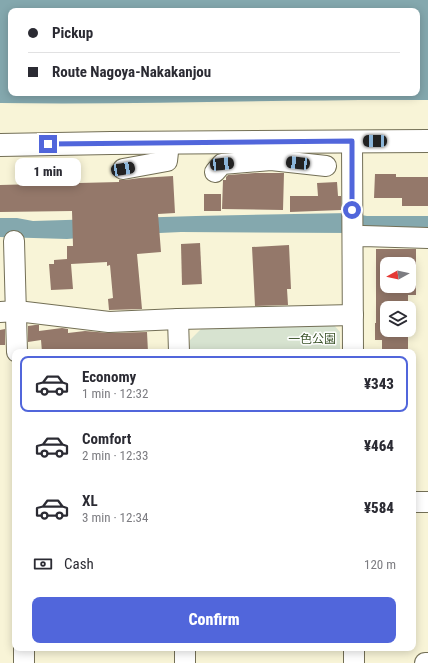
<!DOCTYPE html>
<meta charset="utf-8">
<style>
:root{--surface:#fff;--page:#f2f2f3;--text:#2b2b33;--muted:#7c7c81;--line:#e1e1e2;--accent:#5166db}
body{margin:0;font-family:"Roboto Condensed","Noto Sans JP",sans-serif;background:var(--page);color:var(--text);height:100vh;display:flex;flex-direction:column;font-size:15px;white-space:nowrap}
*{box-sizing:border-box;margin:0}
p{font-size:13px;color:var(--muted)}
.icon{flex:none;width:22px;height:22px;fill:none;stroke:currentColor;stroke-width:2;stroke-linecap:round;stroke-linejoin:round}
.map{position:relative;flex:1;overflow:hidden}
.drawer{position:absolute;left:12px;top:349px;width:404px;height:302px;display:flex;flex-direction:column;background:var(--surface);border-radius:8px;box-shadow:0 2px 10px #0003}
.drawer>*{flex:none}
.hud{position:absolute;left:8px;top:8px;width:412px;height:88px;border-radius:8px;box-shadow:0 2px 10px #0003;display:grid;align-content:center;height:88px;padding:0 20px;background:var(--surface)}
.needle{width:26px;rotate:262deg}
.fabs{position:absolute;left:380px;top:257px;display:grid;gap:8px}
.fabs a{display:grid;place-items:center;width:36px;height:36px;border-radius:8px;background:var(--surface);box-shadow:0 2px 10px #0003;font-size:20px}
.end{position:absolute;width:18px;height:18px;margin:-9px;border:5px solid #5166db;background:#fff;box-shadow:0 0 0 2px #fff}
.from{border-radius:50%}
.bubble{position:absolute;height:28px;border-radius:8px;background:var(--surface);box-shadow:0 2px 10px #0003;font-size:13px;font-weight:800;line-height:28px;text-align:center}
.car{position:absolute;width:12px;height:24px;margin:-12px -6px;border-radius:5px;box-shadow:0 0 3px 1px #0007;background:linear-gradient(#222 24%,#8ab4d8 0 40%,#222 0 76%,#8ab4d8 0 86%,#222 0)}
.hud b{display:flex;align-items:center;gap:14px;height:38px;font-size:15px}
.hud b+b{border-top:1px solid var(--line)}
.hud i{width:10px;height:10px;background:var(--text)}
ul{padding:7px 0 0;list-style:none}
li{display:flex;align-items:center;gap:12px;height:56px;margin:0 8px 6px;padding:0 12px;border:2px solid transparent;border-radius:8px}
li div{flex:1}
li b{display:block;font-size:15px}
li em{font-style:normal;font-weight:800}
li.current{border-color:var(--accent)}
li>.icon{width:36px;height:36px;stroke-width:1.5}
.pay{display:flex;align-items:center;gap:10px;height:44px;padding:0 20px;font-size:15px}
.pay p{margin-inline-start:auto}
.primary-button{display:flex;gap:8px;margin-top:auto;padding:8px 20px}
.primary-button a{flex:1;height:46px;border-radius:8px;background:var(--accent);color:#fff;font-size:16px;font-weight:800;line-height:46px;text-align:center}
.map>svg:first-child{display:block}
.green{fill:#d7e3d0}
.water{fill:#84a8ae;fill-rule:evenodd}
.building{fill:#94786a;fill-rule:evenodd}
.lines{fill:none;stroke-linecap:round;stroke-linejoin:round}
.minor-casing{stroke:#736f56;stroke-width:22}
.major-casing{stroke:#736f56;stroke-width:24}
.minor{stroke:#fff;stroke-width:20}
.major{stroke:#fff;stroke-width:22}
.route{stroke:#5166db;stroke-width:5}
.labels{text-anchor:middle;stroke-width:3;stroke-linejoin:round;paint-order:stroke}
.park-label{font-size:12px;fill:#3d552c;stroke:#fff}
</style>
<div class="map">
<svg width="428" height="663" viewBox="0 0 428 663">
<rect width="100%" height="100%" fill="#f8f4d7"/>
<polygon class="green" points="333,324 340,332 340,352 190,352 190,340 201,329"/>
<g class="water">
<path d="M 0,0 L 428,0 L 428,100 C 285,99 143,105 0,103 ZM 11,11 L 417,11 L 417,93 L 11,93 Z"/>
<polygon points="350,213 367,216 428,216 428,233 351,233 181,232 116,235 67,239 0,237 0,218 17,218 33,221 196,216"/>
</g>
<g class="building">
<polygon points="255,173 284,173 283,210 222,209 223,180 226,180 226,177 228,175"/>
<polygon points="375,174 396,174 396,177 428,177 428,206 402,206 402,198 374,198"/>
<polygon points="173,176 175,213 158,214 161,252 137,254 142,309 109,310 108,299 113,298 110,265 107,266 107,262 71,264 73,289 51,290 49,264 54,264 54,260 67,259 67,246 73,246 72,211 0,212 0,185 119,182 119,180 125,180 140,178"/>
<polygon points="337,182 338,196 341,196 341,210 290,212 290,196 318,196 317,183"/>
<rect x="204" y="194" width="17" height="17"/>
<polygon points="200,243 202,284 182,285 181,244"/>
<polygon points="289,245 291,289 287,289 288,305 255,306 252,247"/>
<path d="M 376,249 L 416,249 L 416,295 L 408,295 L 408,308 L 387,308 L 387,330 L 408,330 L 408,352 L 382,352 L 382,340 L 375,340 L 375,323 L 376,323 ZM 387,264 L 409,264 L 409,286 L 387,286 Z"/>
<polygon points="35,325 39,325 39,331 62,328 68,329 68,333 85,331 109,333 147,332 148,352 42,352 41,340 28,342 28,326"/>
<polygon points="5,329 5,345 0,345 0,330"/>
</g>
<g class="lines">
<defs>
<g id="minor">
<polyline points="352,141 353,352"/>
<polyline points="123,169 167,161 169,143"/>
<polyline points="215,172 222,164 271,160 326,166"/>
<polyline points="353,238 363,236 428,238"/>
<polyline points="14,241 17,352"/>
<polyline points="0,312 17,311 109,322 178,319 353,315"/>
<polyline points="178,319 179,352"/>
<polyline points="413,502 428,502"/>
<polyline points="24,648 24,663"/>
<polyline points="185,648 185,663"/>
<polyline points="354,648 354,663"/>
<polyline points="425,663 428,663"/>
</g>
<polyline id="major" points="0,145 111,143 428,141"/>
</defs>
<use href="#minor" class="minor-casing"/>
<use href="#major" class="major-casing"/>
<use href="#minor" class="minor"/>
<use href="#major" class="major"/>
</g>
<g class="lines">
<polyline class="route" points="48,144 352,141 352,210"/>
</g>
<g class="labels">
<g class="park-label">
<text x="312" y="343">一色公園</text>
</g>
</g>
</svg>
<div class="fabs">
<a><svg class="needle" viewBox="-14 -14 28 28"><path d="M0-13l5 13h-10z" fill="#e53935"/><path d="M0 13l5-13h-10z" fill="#7c7c81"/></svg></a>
<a><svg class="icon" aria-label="layers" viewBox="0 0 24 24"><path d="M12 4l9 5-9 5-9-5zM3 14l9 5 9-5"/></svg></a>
</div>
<i class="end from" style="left:352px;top:210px"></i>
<i class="end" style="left:48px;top:144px"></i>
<div class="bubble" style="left:15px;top:158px;width:66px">1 min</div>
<i class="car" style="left:375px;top:141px;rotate:270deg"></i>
<i class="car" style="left:298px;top:163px;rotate:276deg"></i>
<i class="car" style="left:222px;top:164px;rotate:84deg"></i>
<i class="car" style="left:123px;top:169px;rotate:80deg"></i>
<div class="hud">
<b><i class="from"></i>Pickup</b>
<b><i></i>Route Nagoya-Nakakanjou</b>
</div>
<section class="drawer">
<ul>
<li class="current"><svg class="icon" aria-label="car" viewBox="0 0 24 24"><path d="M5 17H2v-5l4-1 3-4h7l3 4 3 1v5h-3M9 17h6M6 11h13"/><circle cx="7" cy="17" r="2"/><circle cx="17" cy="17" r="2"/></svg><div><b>Economy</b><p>1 min · 12:32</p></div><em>¥343</em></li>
<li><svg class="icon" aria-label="car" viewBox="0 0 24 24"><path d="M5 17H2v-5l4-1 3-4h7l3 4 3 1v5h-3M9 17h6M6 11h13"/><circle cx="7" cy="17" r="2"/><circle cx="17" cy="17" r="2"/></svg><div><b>Comfort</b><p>2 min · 12:33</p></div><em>¥464</em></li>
<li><svg class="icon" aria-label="car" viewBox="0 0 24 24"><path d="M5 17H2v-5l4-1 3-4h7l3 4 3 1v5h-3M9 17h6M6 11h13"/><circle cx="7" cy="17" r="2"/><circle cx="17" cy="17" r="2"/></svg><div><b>XL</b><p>3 min · 12:34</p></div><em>¥584</em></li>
</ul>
<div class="pay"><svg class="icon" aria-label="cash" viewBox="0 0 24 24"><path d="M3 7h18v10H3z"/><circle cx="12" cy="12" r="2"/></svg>Cash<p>120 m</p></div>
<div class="primary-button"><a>Confirm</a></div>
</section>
</div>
